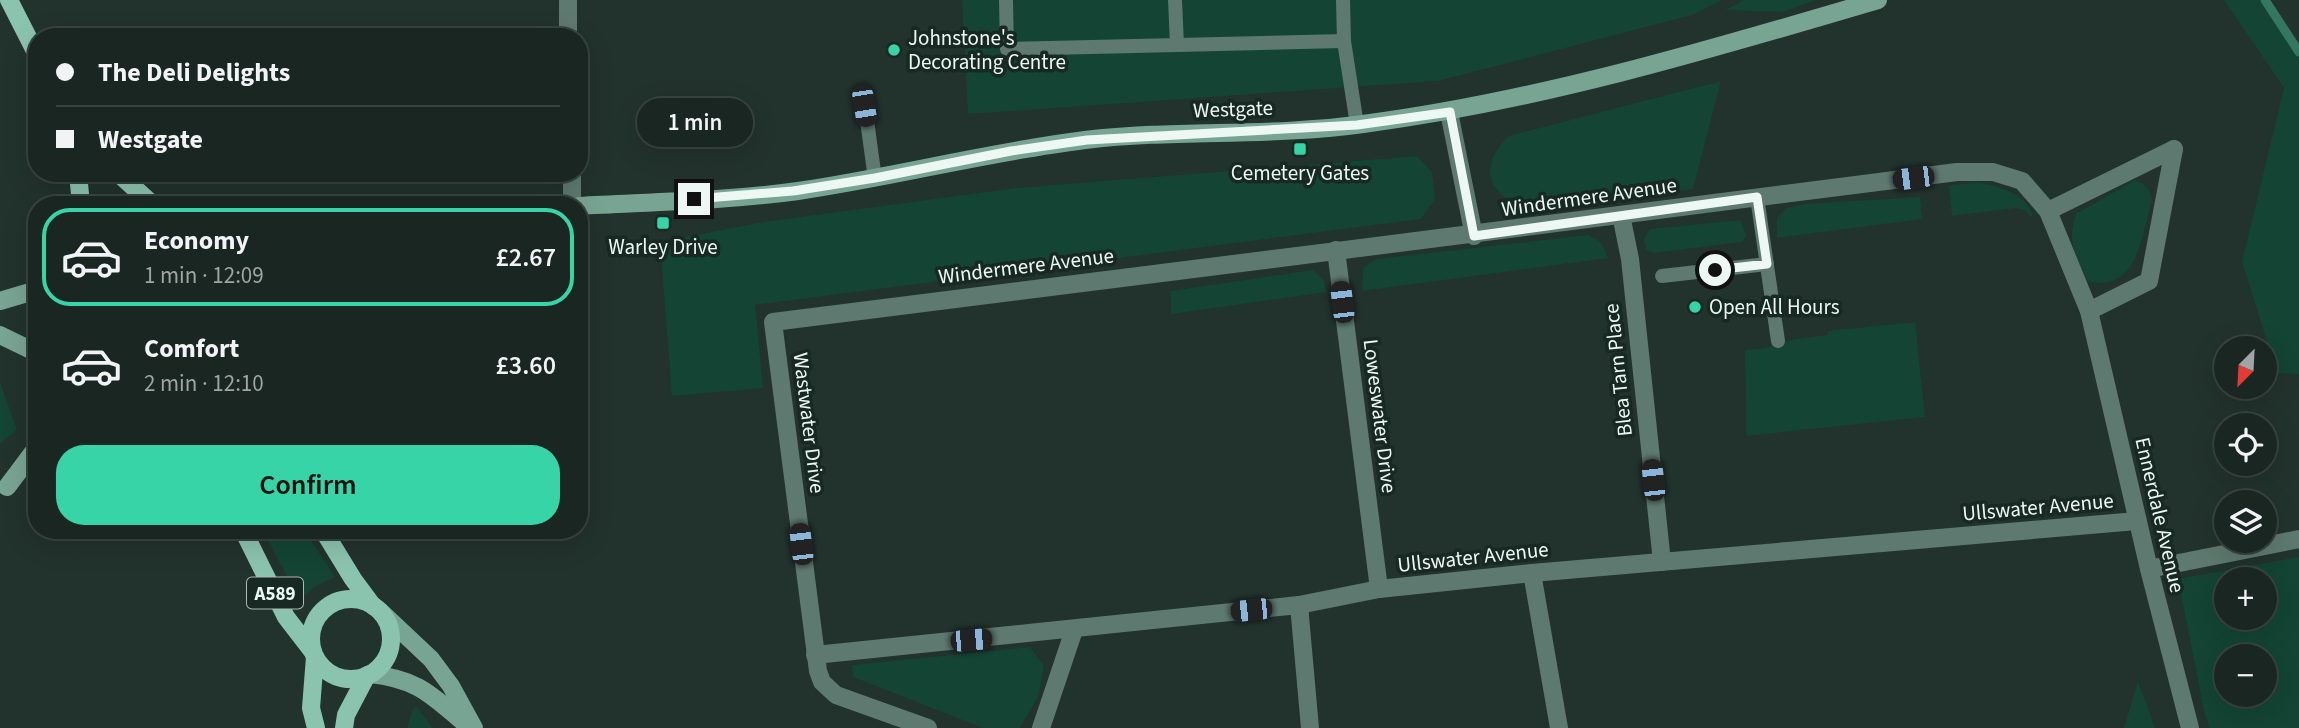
<!DOCTYPE html>
<meta charset="utf-8">
<style>
:root{--surface:#1a2621;--page:#27322e;--text:#f1f3f6;--muted:#9fa5a5;--line:#38433f;--accent:#36d4a7}
body{margin:0;font-family:"Source Sans 3",sans-serif;background:var(--page);color:var(--text);height:100vh;display:flex;flex-direction:column;font-size:26px;white-space:nowrap}
*{box-sizing:border-box;margin:0}
p{font-size:23px;color:var(--muted)}
.icon{flex:none;width:38px;height:38px;fill:none;stroke:currentColor;stroke-width:2;stroke-linecap:round;stroke-linejoin:round}
.map{position:relative;flex:1;overflow:hidden}
.details{position:absolute;left:28px;top:196px;width:560px;height:343px;display:flex;flex-direction:column;background:var(--surface);border-radius:28px;box-shadow:0 7px 28px #0002,0 0 0 2px var(--line)}
.details>*{flex:none}
.hud{position:absolute;left:28px;top:28px;width:560px;height:154px;border-radius:28px;box-shadow:0 7px 28px #0002,0 0 0 2px var(--line);display:grid;align-content:center;height:154px;padding:0 28px;background:var(--surface)}
.needle{width:46px;rotate:204deg}
.fabs{position:absolute;left:2214px;top:336px;display:grid;gap:14px}
.fabs a{display:grid;place-items:center;width:63px;height:63px;border-radius:50%;background:var(--surface);box-shadow:0 7px 28px #0002,0 0 0 2px var(--line);font-size:35px}
.end{position:absolute;width:32px;height:32px;margin:-16px;border:9px solid #edf7f3;background:#111;box-shadow:0 0 0 4px #111}
.from{border-radius:50%}
.bubble{position:absolute;height:49px;border-radius:24px;background:var(--surface);box-shadow:0 7px 28px #0002,0 0 0 2px var(--line);font-size:23px;font-weight:600;line-height:49px;text-align:center}
.car{position:absolute;width:21px;height:42px;margin:-21px -10px;border-radius:9px;box-shadow:0 0 5px 2px #0007;background:linear-gradient(#222 24%,#8ab4d8 0 40%,#222 0 76%,#8ab4d8 0 86%,#222 0)}
.hud b{display:flex;align-items:center;gap:24px;height:66px;font-size:26px}
.hud b+b{border-top:2px solid var(--line)}
.hud i{width:18px;height:18px;background:var(--text)}
ul{padding:12px 0 0;list-style:none}
li{display:flex;align-items:center;gap:21px;height:98px;margin:0 14px 10px;padding:0 14px;border:4px solid transparent;border-radius:28px}
li div{flex:1}
li b{display:block;font-size:26px}
li em{font-style:normal;font-weight:600}
li.selected{border-color:var(--accent)}
li>.icon{width:63px;height:63px;stroke-width:1.5}
.cta{display:flex;gap:14px;margin-top:auto;padding:14px 28px}
.cta a{flex:1;height:80px;border-radius:28px;background:var(--accent);color:#111;font-size:28px;font-weight:600;line-height:80px;text-align:center}
.map>svg:first-child{display:block}
.green{fill:#134434;fill-rule:evenodd}
.lines{fill:none;stroke-linecap:round;stroke-linejoin:round}
.stream{stroke:#337761;stroke-width:9}
.lane{stroke:#5e796f;stroke-width:14}
.street{stroke:#5e796f;stroke-width:18}
.secondary{stroke:#78a493;stroke-width:18}
.primary{stroke:#8bc4ae;stroke-width:18}
.route{stroke:#edf7f3;stroke-width:9}
.poi-dot{fill:#36d4a7;stroke:#182822;stroke-width:2.5}
.labels{text-anchor:middle;stroke-width:7;stroke-linejoin:round;paint-order:stroke}
.shield{fill:#182822;stroke:#adb9b4;stroke-width:2}
.shield-label{font-size:19px;font-weight:bold;fill:#edf7f3}
.poi-label{font-size:21px;fill:#edf7f3;stroke:#182822;text-anchor:start}
.street-label{font-size:21px;fill:#edf7f3;stroke:#182822}
</style>
<div class="map">
<svg width="2299" height="728" viewBox="0 0 2299 728">
<rect width="100%" height="100%" fill="#22322c"/>
<g class="green">
<polygon points="962,0 1722,0 1692,15 1438,81 968,114"/>
<polygon points="1744,0 1816,0 1783,12 1725,10"/>
<polygon points="2224,0 2265,0 2299,49 2299,374 2277,373 2242,262 2284,88"/>
<path d="M 1721,81 L 1693,189 L 1523,207 C 1484,192 1480,164 1509,136 Z"/>
<polygon points="1417,156 1432,172 1435,199 1421,219 755,305 763,388 672,396 660,242 763,222 1016,188"/>
<path d="M 2135,180 C 2146,185 2151,189 2152,201 C 2141,237 2138,293 2087,281 C 2076,255 2066,242 2076,214 Z"/>
<path d="M 1979,183 C 1998,186 2029,194 2033,218 L 2024,210 L 2016,208 L 1952,216 L 1949,185 Z"/>
<polygon points="1920,197 1922,219 1777,238 1777,218 1786,208 1805,204"/>
<polygon points="1741,220 1746,236 1742,242 1654,253 1646,249 1644,239 1650,229"/>
<polygon points="1588,235 1601,242 1608,258 1362,291 1363,268 1376,259"/>
<polygon points="1313,270 1323,280 1327,292 1171,314 1171,291"/>
<polygon points="1915,322 1925,417 1746,436 1745,350 1766,348 1790,340 1827,335 1828,331"/>
<polygon points="0,382 17,430 0,444"/>
<polygon points="263,530 304,530 335,577 316,586 299,601"/>
<path d="M 2299,557 L 2299,728 L 2210,728 L 2205,715 L 2178,579 ZM 2226,579 L 2264,579 L 2264,618 L 2226,618 ZM 2226,656 L 2264,656 L 2264,695 L 2226,695 Z"/>
<polygon points="1030,647 1044,666 1038,697 1020,728 983,728 853,677 852,665"/>
<polygon points="2138,681 2155,728 2124,728"/>
<polygon points="416,706 433,728 407,728 413,709"/>
</g>
<g class="lines">
<polyline class="stream" points="2265,0 2299,52"/>
<g class="lane">
<polyline points="1006,0 1007,49 1177,45 1175,0"/>
<polyline points="1343,0 1344,41 1357,125"/>
<polyline points="1177,45 1344,41"/>
<polyline points="865,106 875,179"/>
<polyline points="1757,197 1778,341"/>
<polyline points="1662,276 1767,264"/>
</g>
<g class="street">
<polyline points="568,0 568,37"/>
<polyline points="1449,112 1474,236"/>
<polyline points="572,173 572,205"/>
<polyline points="2048,211 2174,149"/>
<polyline points="1621,215 1630,259 1662,562"/>
<polyline points="1336,250 1379,589"/>
<polyline points="2089,311 2149,281 2174,149"/>
<polyline points="2149,569 2299,539"/>
<polyline points="1532,573 1559,728"/>
<polyline points="1299,605 1310,728"/>
<polyline points="815,655 1299,605 1379,589 1532,573 2137,521"/>
<path d="M 928,728 L 836,695 L 822,682 L 818,671 L 773,322 C 1168,271 1562,224 1957,172 L 1993,172 L 2022,181 L 2048,211 L 2089,311 L 2149,569 L 2190,728"/>
<polyline points="1041,728 1074,630"/>
</g>
<g class="secondary">
<path d="M 579,206 C 652,202 726,201 798,191 C 894,177 988,152 1085,140 C 1177,129 1271,137 1363,124 C 1538,101 1709,50 1878,0"/>
<polyline points="0,301 37,290"/>
<polyline points="0,335 37,353"/>
<polyline points="7,487 37,447"/>
<polyline points="380,611 431,659 451,686 474,728"/>
<path d="M 370,674 C 419,679 432,696 468,726"/>
</g>
<g class="primary">
<polyline points="9,0 37,55"/>
<polyline points="78,173 81,205"/>
<polyline points="118,173 153,205"/>
<polyline points="243,530 286,617 313,652"/>
<polyline points="323,530 353,579 373,606"/>
<circle cx="351" cy="639" r="40"/>
<polyline points="315,657 311,708 316,728"/>
<polyline points="344,728 346,715 367,675"/>
</g>
</g>
<g class="lines">
<polyline class="route" points="694,199 793,191 875,178 1011,151 1087,140 1357,125 1450,112 1474,236 1757,197 1767,264 1715,270"/>
</g>
<g class="poi-dot">
<circle cx="894" cy="50" r="7"/>
<rect x="1293" y="142" width="14" height="14" rx="3.5"/>
<rect x="656" y="216" width="14" height="14" rx="3.5"/>
<circle cx="1695" cy="307" r="7"/>
</g>
<g class="labels">
<rect class="shield" x="247" y="577.5" width="56" height="31" rx="5"/>
<g class="shield-label">
<text x="275" y="600">A589</text>
</g>
<g class="poi-label">
<text x="908" y="45">Johnstone's<tspan x="908" dy="24">Decorating Centre</tspan></text>
<text x="1300" y="180" text-anchor="middle">Cemetery Gates</text>
<text x="663" y="254" text-anchor="middle">Warley Drive</text>
<text x="1709" y="314">Open All Hours</text>
</g>
<g class="street-label">
<text transform="translate(1233 109) rotate(-2)" y="7">Westgate</text>
<text transform="translate(1589 197) rotate(-8)" y="7">Windermere Avenue</text>
<text transform="translate(1026 266) rotate(-7)" y="7">Windermere Avenue</text>
<text transform="translate(1618 370) rotate(-96)" y="7">Blea Tarn Place</text>
<text transform="translate(1380 416) rotate(83)" y="7">Loweswater Drive</text>
<text transform="translate(809 423) rotate(83)" y="7">Wastwater Drive</text>
<text transform="translate(2038 507) rotate(-5)" y="7">Ullswater Avenue</text>
<text transform="translate(2160 515) rotate(77)" y="7">Ennerdale Avenue</text>
<text transform="translate(1473 557) rotate(-6)" y="7">Ullswater Avenue</text>
</g>
</g>
</svg>
<div class="fabs">
<a><svg class="needle" viewBox="-14 -14 28 28"><path d="M0-13l5 13h-10z" fill="#e53935"/><path d="M0 13l5-13h-10z" fill="#9fa5a5"/></svg></a>
<a><svg class="icon" aria-label="locate" viewBox="0 0 24 24"><circle cx="12" cy="12" r="6"/><path d="M12 2v4M12 18v4M2 12h4M18 12h4"/></svg></a>
<a><svg class="icon" aria-label="layers" viewBox="0 0 24 24"><path d="M12 4l9 5-9 5-9-5zM3 14l9 5 9-5"/></svg></a>
<a>+</a>
<a>−</a>
</div>
<i class="end from" style="left:1715px;top:270px"></i>
<i class="end" style="left:694px;top:199px"></i>
<div class="bubble" style="left:637px;top:98px;width:116px">1 min</div>
<i class="car" style="left:864px;top:106px;rotate:171deg"></i>
<i class="car" style="left:1913px;top:178px;rotate:263deg"></i>
<i class="car" style="left:1342px;top:302px;rotate:353deg"></i>
<i class="car" style="left:1653px;top:480px;rotate:354deg"></i>
<i class="car" style="left:801px;top:544px;rotate:353deg"></i>
<i class="car" style="left:1251px;top:610px;rotate:264deg"></i>
<i class="car" style="left:971px;top:640px;rotate:85deg"></i>
<div class="hud">
<b><i class="from"></i>The Deli Delights</b>
<b><i></i>Westgate</b>
</div>
<section class="details">
<ul>
<li class="selected"><svg class="icon" aria-label="car" viewBox="0 0 24 24"><path d="M5 17H2v-5l4-1 3-4h7l3 4 3 1v5h-3M9 17h6M6 11h13"/><circle cx="7" cy="17" r="2"/><circle cx="17" cy="17" r="2"/></svg><div><b>Economy</b><p>1 min · 12:09</p></div><em>£2.67</em></li>
<li><svg class="icon" aria-label="car" viewBox="0 0 24 24"><path d="M5 17H2v-5l4-1 3-4h7l3 4 3 1v5h-3M9 17h6M6 11h13"/><circle cx="7" cy="17" r="2"/><circle cx="17" cy="17" r="2"/></svg><div><b>Comfort</b><p>2 min · 12:10</p></div><em>£3.60</em></li>
</ul>
<div class="cta"><a>Confirm</a></div>
</section>
</div>
